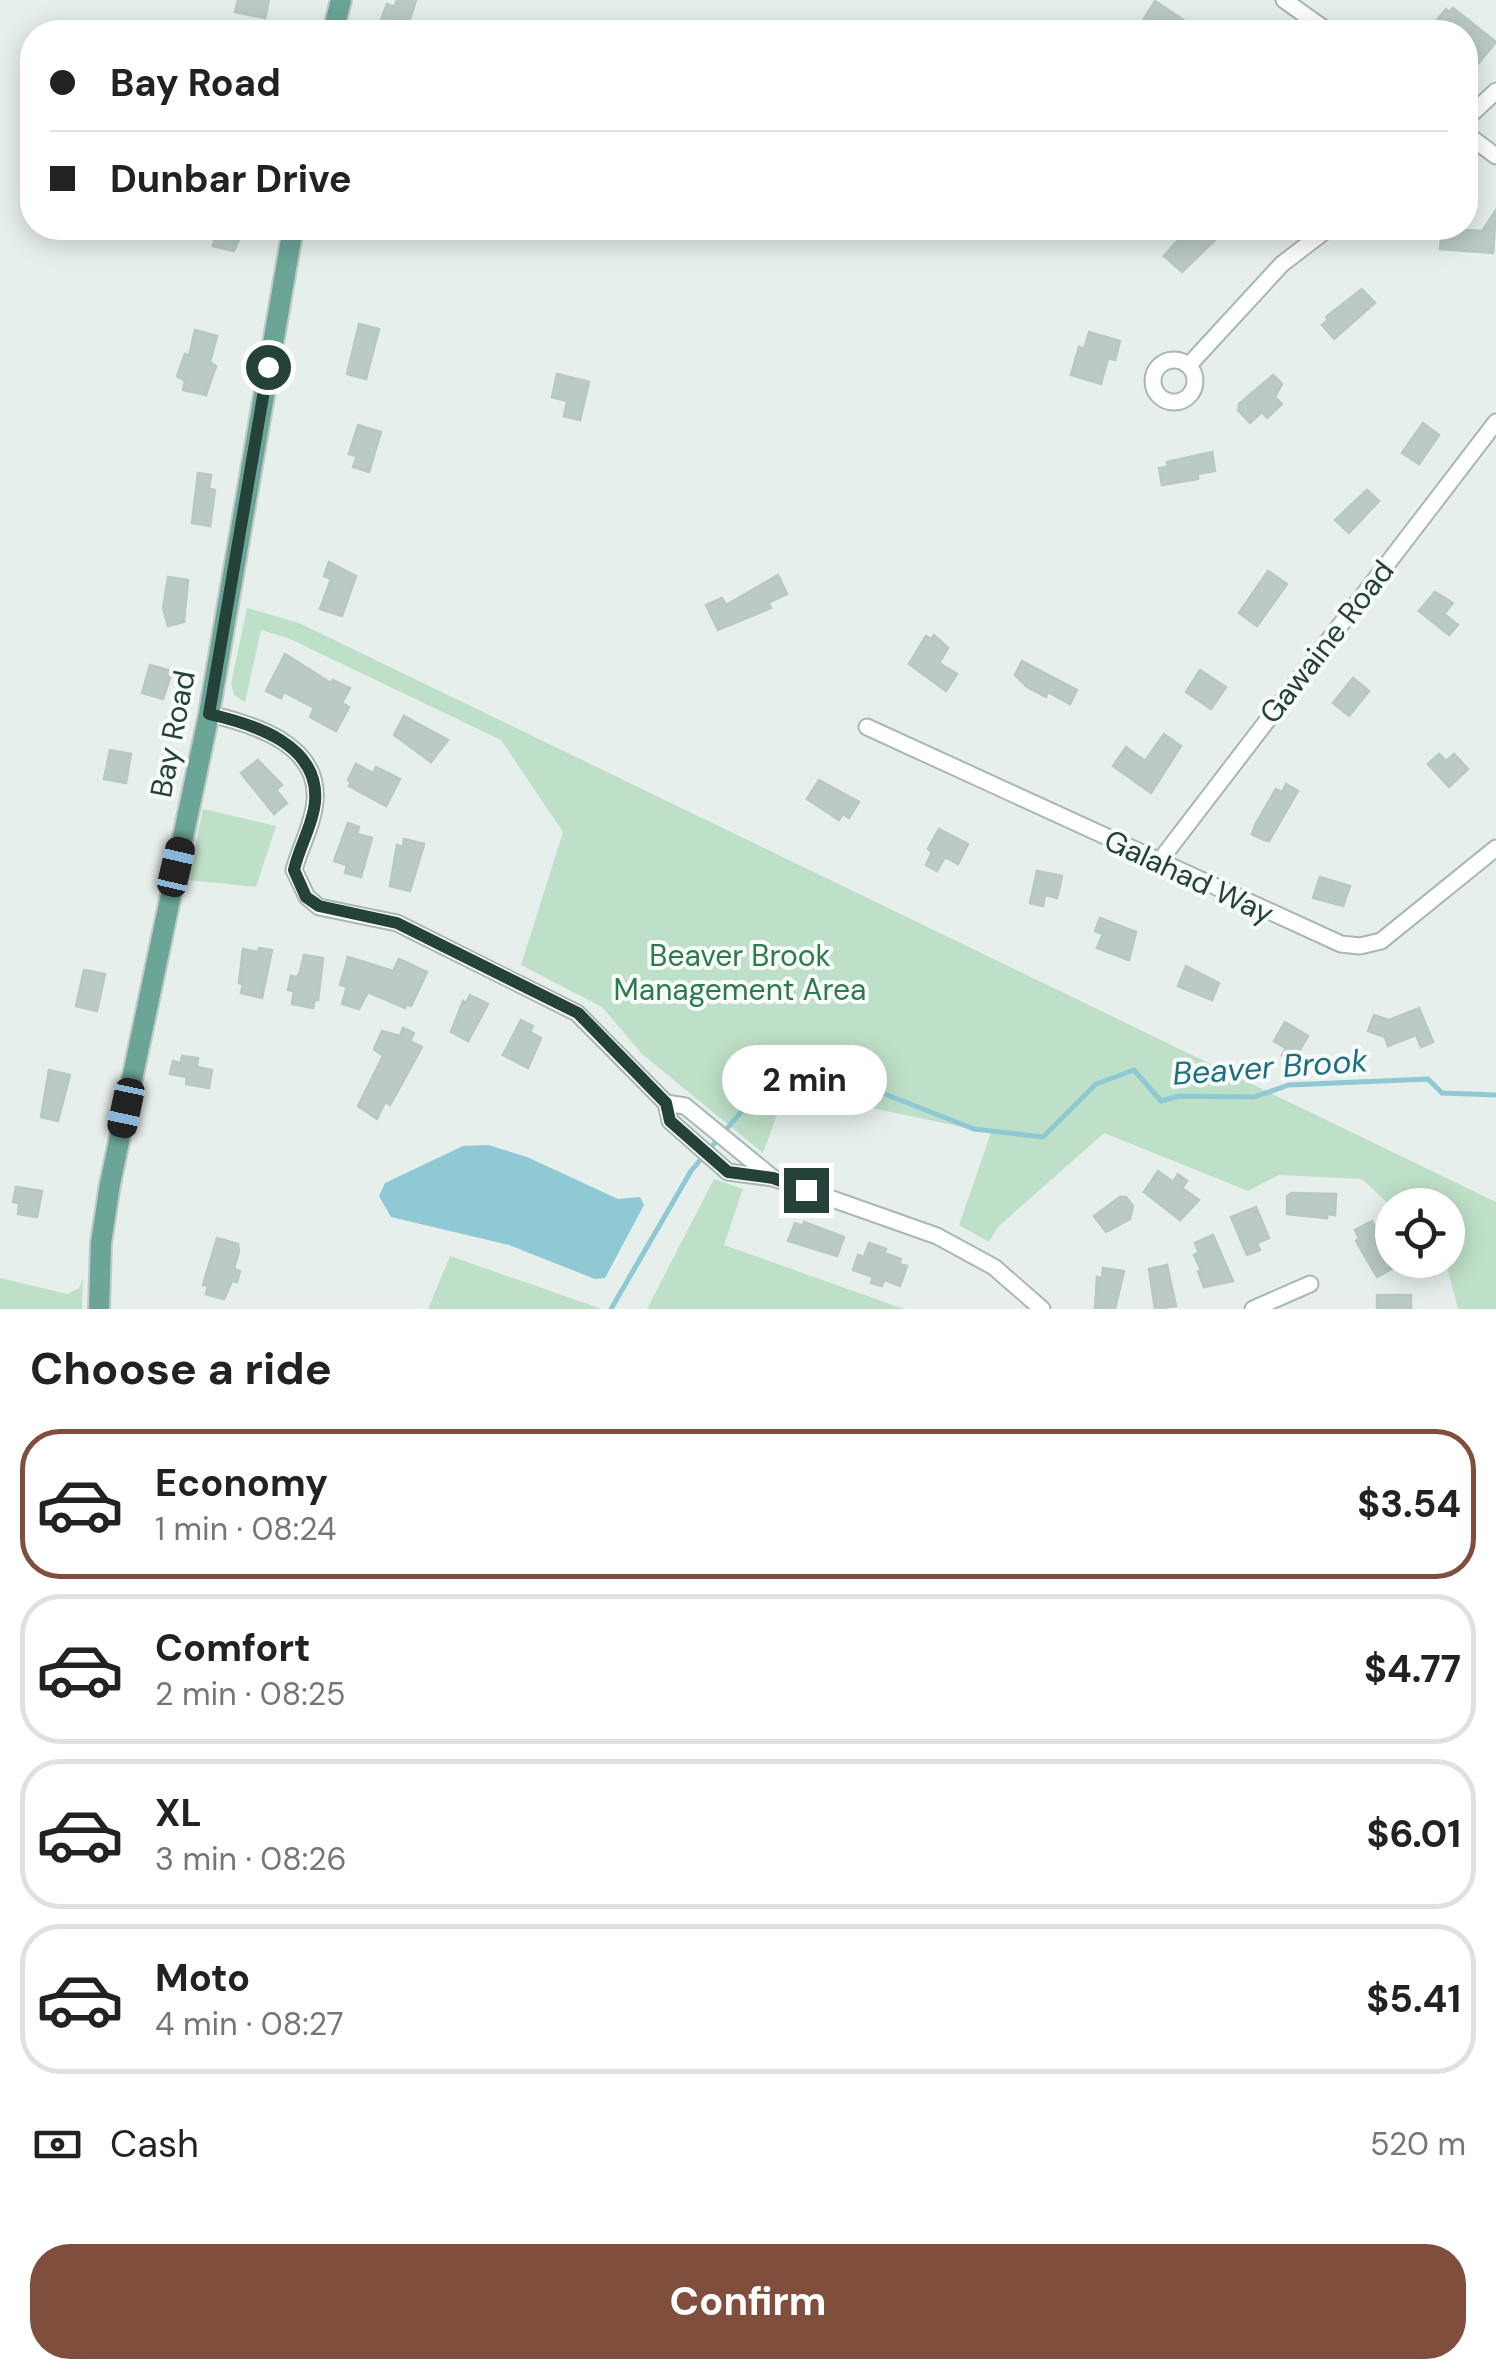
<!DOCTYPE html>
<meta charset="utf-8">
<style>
:root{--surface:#fff;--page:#f6f6f6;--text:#222;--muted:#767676;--line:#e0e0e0;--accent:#804e3d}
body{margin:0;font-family:"DM Sans",sans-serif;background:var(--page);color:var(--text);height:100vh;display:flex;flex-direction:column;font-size:38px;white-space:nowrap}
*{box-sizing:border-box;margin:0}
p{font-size:32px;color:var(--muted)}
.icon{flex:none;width:55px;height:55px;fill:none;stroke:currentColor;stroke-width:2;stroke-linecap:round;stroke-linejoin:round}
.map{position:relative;height:1309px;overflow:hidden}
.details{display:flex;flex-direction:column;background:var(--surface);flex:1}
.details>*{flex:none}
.hud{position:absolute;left:20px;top:20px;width:1458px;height:220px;border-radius:40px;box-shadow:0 5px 25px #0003;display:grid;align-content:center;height:220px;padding:0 30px;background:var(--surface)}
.tools{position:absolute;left:1375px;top:1188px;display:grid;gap:20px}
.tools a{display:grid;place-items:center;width:90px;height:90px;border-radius:50%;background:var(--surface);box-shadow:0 5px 25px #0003;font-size:50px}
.end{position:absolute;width:45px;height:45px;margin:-22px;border:12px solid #24423a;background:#fff;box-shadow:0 0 0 5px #fff}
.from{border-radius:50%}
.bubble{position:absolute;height:70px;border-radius:35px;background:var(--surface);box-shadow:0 5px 25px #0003;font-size:32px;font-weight:700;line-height:70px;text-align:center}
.car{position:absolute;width:30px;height:60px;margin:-30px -15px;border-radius:12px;box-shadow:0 0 8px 2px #0007;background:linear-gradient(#222 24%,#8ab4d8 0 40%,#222 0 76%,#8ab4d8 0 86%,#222 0)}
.hud b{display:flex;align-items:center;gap:35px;height:95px;font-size:38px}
.hud b+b{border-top:2px solid var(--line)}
.hud i{width:25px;height:25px;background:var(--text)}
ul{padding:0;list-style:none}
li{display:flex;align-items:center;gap:30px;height:150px;margin:0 20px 15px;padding:0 10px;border:5px solid var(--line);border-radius:40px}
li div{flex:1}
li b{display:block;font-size:38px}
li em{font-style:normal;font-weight:700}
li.current{border-color:var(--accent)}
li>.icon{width:90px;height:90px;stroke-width:1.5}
h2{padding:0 30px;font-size:45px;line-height:120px}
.pay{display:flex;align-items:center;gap:25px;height:110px;padding:0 30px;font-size:38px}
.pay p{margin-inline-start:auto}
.button{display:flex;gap:20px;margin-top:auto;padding:20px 30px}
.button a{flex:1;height:115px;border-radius:40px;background:var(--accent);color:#fff;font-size:40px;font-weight:700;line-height:115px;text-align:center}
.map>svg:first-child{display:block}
.green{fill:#bfe0c8}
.water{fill:#8ec9d4}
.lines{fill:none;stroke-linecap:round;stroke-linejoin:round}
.stream{stroke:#8ec9d4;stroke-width:5}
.building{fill:#bbcac4;stroke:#b8c9c2;stroke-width:2.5}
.minor-casing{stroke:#a8b8b2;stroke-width:19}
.major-casing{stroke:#c2cac8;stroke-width:24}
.minor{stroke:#fff;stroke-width:15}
.major{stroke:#6aa596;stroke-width:20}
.route{stroke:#24423a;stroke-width:12}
.labels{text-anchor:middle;stroke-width:8;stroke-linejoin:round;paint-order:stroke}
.street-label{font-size:30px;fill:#24423a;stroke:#f7fbf9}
.park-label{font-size:30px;fill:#2d7a4b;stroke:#f7fbf9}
.water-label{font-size:32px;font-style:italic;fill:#1c6f80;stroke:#f7fbf9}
</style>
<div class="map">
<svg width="1496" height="1309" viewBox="0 0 1496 1309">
<rect width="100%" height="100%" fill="#e6efeb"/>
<g class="green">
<polygon points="247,608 299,623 1496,1202 1496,1309 1458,1309 1445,1260 1448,1205 1392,1207 1362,1179 1279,1175 1248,1191 1104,1133 998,1227 989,1242 959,1225 991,1133 786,1090 763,1153 642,1054 602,1007 521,965 563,832 501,740 288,638 261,630 245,702 234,695 231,684"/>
<polygon points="203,809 276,826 256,887 188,880"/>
<polygon points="714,1179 743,1189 724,1245 904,1309 647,1309"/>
<polygon points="450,1256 602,1309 428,1309"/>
<polygon points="0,1278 67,1294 79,1288 83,1278 82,1309 0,1309"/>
</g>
<polygon class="water" points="488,1145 527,1157 618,1199 640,1197 644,1205 605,1278 595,1279 509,1245 391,1217 379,1196 385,1183 463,1146"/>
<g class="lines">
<polyline class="stream" points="611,1309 691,1171 762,1087 821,1069 974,1129 1043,1137 1096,1084 1134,1070 1161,1101 1179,1096 1254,1097 1289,1085 1428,1079 1442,1093 1496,1095"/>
</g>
<g class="building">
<polygon points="238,0 269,0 265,18 235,12"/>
<polygon points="397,0 416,0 407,28 381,20 387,4 394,7"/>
<polygon points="1155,1 1191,25 1186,32 1147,32 1150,27 1142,22"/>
<polygon points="1453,8 1496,42 1477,65 1465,54 1465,32 1437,32 1431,27 1446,9 1449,12"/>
<polygon points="1496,210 1493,253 1440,249 1442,228 1482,231"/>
<polygon points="207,228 244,228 234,251 213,246 216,234 206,231"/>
<polygon points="1189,228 1200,228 1215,240 1182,272 1164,256"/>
<polygon points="1362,289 1375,303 1334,339 1322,325 1328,320 1326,317"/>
<polygon points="359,324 379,329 366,379 347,374"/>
<polygon points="195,330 217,336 210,362 216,366 206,395 183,390 185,381 177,376 185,354 189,356"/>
<polygon points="1089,332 1120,341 1115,360 1108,358 1101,384 1071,375 1079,347 1084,349"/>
<polygon points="557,374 589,382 580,420 564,416 567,401 552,397"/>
<polygon points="1273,375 1282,384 1275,397 1282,404 1267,418 1262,412 1250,423 1238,410 1239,404"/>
<polygon points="1423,423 1439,435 1419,464 1402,453"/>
<polygon points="358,425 381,432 369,472 353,467 357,456 349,454"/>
<polygon points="1212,452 1215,471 1198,474 1198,479 1162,485 1159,468 1168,467 1167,462"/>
<polygon points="198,473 211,475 209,489 215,490 210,526 192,523"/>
<polygon points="1367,490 1379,501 1349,533 1335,520"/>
<polygon points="329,562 356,576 342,616 320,609 331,579 324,576"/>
<polygon points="1268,571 1287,584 1257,626 1239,613"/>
<polygon points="778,575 787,594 768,603 771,608 718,630 706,605 722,598 726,605"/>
<polygon points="168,577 188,580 184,622 168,626 163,608"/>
<polygon points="1435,592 1453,603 1444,614 1458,625 1449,635 1419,611"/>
<polygon points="934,635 948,648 939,663 957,674 946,691 909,664 926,636 931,639"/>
<polygon points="285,654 331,683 333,680 350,688 342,703 349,707 336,731 310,717 314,708 284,692 281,698 266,691"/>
<polygon points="1022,661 1077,690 1070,704 1048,692 1046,697 1027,687 1015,675"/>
<polygon points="150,665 172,671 163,699 142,693"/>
<polygon points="1200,670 1226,687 1211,709 1186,692"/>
<polygon points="1353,678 1369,691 1349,716 1333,703"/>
<polygon points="404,716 448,740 431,762 394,735"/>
<polygon points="1164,734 1181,746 1151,793 1113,766 1126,747 1145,761"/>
<polygon points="110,750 131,754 126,783 104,779"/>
<polygon points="1439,754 1446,761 1454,754 1468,769 1449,787 1428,764"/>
<polygon points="258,760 282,785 276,790 287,803 274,814 241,773"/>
<polygon points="356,764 373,773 376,767 400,779 386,806 349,786 351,782 348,780"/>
<polygon points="819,780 859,802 849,818 843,814 839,820 807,799"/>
<polygon points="1286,784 1298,791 1269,841 1264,840 1252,834 1255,825 1276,789 1282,792"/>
<polygon points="348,823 359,827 357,834 372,838 361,877 345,873 347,865 334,861"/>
<polygon points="939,829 968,844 958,864 945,857 937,871 926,865 932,852 928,849"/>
<polygon points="404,839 424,844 410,891 390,886 397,845 403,847"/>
<polygon points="1037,871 1062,876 1057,898 1045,895 1043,906 1030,903"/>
<polygon points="1320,877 1350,886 1343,906 1313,898"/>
<polygon points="1100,918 1136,932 1129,960 1097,948 1103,934 1095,931"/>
<polygon points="259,948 272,950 262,998 241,993 243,984 239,983 243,949 258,952"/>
<polygon points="304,955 323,958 318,1000 315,999 313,1008 292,1004 294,991 288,990 291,976 297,977 300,972"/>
<polygon points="348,957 393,971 399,959 427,972 411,1006 407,1004 405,1008 368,992 359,1009 342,1004 347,987 340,985"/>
<polygon points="1186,966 1219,983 1212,1000 1178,986"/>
<polygon points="84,970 105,974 97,1011 76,1006"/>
<polygon points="470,995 488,1004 468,1041 451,1032 463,1001 466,1003"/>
<polygon points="1419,1008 1433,1042 1421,1047 1416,1035 1388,1046 1385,1037 1368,1031 1374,1015 1389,1020"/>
<polygon points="521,1020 533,1026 530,1032 541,1038 528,1068 503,1055"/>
<polygon points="1285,1022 1308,1036 1293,1062 1282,1055 1286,1048 1274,1041"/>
<polygon points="403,1028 414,1033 410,1041 422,1047 390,1105 385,1102 377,1119 358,1106 383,1056 374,1049 382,1031 400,1036"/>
<polygon points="182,1056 198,1058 197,1067 212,1070 209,1088 186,1084 187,1077 170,1074 173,1061 181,1063"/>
<polygon points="49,1070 70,1075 58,1121 41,1117"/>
<polygon points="1158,1171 1173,1182 1178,1174 1187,1181 1182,1188 1199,1200 1180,1220 1144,1192"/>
<polygon points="16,1187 42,1191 37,1217 18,1214 19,1203 13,1202"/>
<polygon points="1292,1193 1336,1194 1335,1215 1327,1214 1327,1218 1287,1214 1287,1196"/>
<polygon points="1120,1197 1126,1197 1133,1206 1130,1219 1106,1232 1094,1216"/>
<polygon points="1256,1207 1269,1238 1257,1243 1260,1250 1247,1255 1231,1217"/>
<polygon points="1372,1221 1393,1268 1377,1277 1356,1241 1359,1239 1355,1230"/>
<polygon points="804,1222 844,1237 837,1256 788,1241 795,1223 803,1226"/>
<polygon points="1213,1235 1233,1281 1204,1287 1198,1271 1201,1270 1194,1255 1199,1253 1195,1243"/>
<polygon points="217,1238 238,1244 239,1251 234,1269 240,1271 237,1282 232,1281 224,1299 206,1294 208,1286 203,1285"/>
<polygon points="869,1243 886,1249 884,1253 901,1259 899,1264 907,1266 900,1286 884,1280 882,1286 871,1283 873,1277 853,1270 858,1255 864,1257"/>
<polygon points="1167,1265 1176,1306 1155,1309 1149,1269"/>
<polygon points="1103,1268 1124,1271 1115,1309 1095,1309 1097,1277 1102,1278"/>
<rect x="1377" y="1295" width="34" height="14"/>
</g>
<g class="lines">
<defs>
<g id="minor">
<polyline points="1284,0 1329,32"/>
<polyline points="1465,120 1496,91"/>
<polyline points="1465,133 1496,156"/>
<circle cx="1174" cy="381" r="21"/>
<polyline points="1189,365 1282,264 1329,228"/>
<path d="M 209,714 C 253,724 320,744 315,801 C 313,825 300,847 294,870 L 307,897 L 319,907 L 397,923 L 577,1013 L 666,1103 L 670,1121 L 728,1172 L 773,1178 L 937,1236 L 994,1267 L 1042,1309"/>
<polyline points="867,727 1341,944 1360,946 1381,941 1496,848"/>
<polyline points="1158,863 1496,422"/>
<polyline points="666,1103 685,1106 773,1178"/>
<polyline points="1253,1309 1310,1284"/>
</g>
<g id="major">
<polyline points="333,32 341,0"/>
<polyline points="99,1309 101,1243 110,1184 209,714 293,228"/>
</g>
</defs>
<use href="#minor" class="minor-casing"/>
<use href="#major" class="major-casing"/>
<use href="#minor" class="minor"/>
<use href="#major" class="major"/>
</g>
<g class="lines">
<path class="route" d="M 268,367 L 209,714 C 253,724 320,744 315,802 C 313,825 299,847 294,870 L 306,897 L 319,906 L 397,923 L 578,1013 L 666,1103 L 670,1121 L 728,1172 L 773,1178 L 806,1190"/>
</g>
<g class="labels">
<g class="street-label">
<text transform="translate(1327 642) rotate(-52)" y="10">Gawaine Road</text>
<text transform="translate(173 734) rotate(-79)" y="10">Bay Road</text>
<text transform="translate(1189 877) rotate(25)" y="10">Galahad Way</text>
</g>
<g class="park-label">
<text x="740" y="966">Beaver Brook<tspan x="740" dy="34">Management Area</tspan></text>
</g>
<g class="water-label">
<text transform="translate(1270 1067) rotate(-4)" y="11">Beaver Brook</text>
</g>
</g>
</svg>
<div class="tools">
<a><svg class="icon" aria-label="locate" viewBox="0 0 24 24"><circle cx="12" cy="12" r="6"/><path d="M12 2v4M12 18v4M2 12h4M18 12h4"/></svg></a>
</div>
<i class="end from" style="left:268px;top:367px"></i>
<i class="end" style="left:806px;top:1190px"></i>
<div class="bubble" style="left:722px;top:1045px;width:165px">2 min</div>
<i class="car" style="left:176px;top:867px;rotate:13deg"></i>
<i class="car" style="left:126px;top:1108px;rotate:192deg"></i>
<div class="hud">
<b><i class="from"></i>Bay Road</b>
<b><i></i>Dunbar Drive</b>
</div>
</div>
<section class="details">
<h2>Choose a ride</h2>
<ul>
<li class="current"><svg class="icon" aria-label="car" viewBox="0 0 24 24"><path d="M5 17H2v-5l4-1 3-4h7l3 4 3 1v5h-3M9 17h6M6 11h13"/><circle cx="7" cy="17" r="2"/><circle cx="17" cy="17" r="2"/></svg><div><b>Economy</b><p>1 min · 08:24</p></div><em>$3.54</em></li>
<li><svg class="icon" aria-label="car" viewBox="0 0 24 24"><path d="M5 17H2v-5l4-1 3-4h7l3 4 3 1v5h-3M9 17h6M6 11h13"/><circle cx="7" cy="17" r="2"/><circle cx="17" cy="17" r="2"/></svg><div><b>Comfort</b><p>2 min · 08:25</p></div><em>$4.77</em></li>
<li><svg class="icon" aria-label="car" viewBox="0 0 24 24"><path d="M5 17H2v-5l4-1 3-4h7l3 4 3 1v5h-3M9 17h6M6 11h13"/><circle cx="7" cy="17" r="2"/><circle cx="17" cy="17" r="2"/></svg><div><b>XL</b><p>3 min · 08:26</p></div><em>$6.01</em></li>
<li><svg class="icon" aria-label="car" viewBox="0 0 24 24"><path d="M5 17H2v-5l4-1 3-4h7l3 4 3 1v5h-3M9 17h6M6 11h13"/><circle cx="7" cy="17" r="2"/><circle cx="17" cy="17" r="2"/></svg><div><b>Moto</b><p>4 min · 08:27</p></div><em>$5.41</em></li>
</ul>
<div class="pay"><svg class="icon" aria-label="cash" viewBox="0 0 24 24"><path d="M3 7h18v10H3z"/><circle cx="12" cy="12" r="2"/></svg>Cash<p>520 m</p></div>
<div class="button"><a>Confirm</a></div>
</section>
